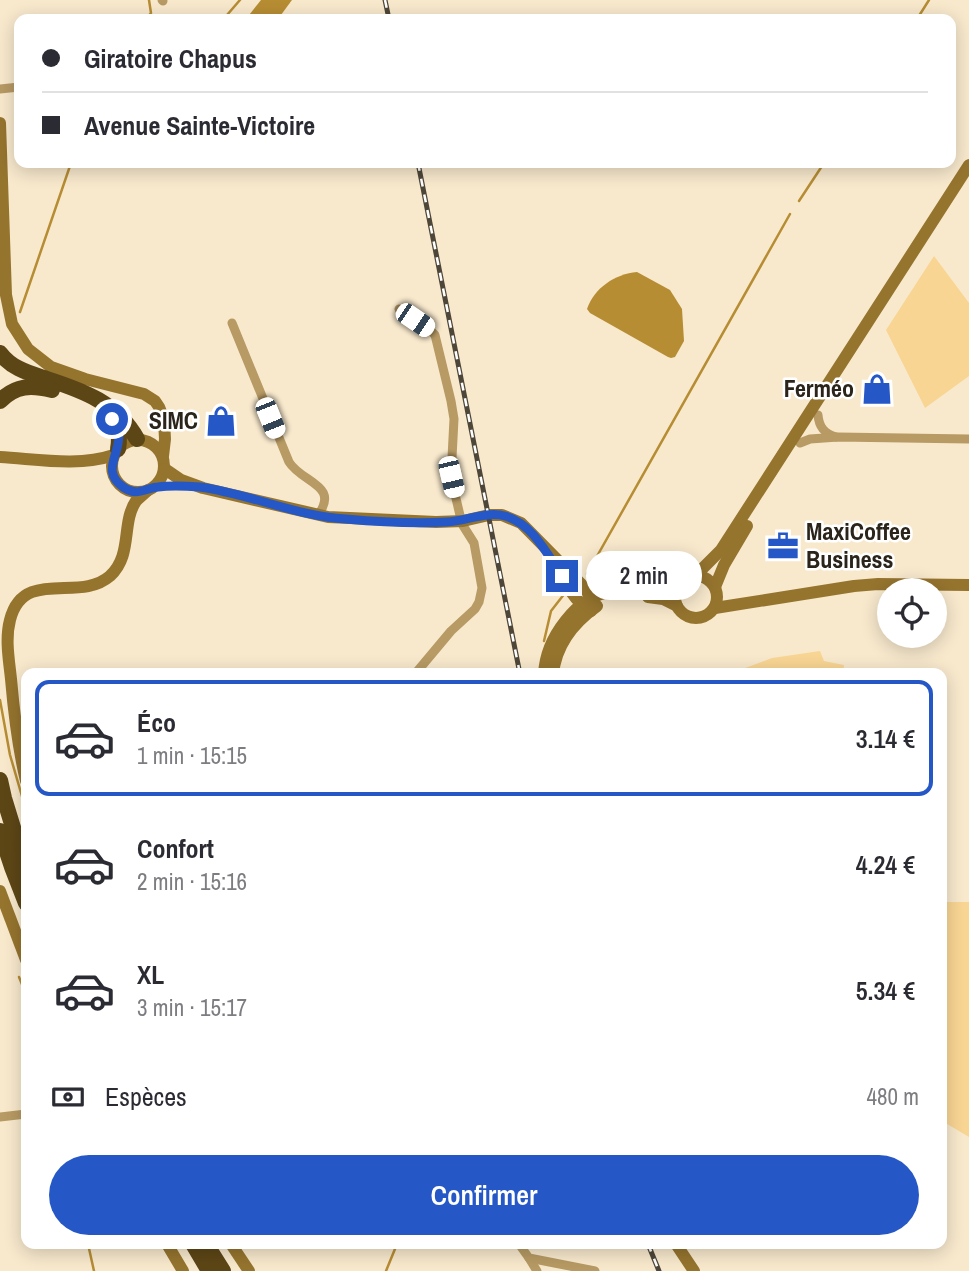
<!DOCTYPE html>
<html lang="fr">
<meta charset="utf-8">
<style>
:root{--surface:#fff;--page:#f2f2f3;--text:#2b2b33;--muted:#7c7c81;--line:#e1e1e2;--accent:#2558c6}
body{margin:0;font-family:"Archivo Narrow",sans-serif;background:var(--page);color:var(--text);height:100vh;display:flex;flex-direction:column;font-size:26px;white-space:nowrap}
*{box-sizing:border-box;margin:0}
p{font-size:23px;color:var(--muted)}
.icon{flex:none;width:38px;height:38px;fill:none;stroke:currentColor;stroke-width:2;stroke-linecap:round;stroke-linejoin:round}
.map{position:relative;flex:1;overflow:hidden}
.sheet{position:absolute;left:21px;top:668px;width:926px;height:581px;display:flex;flex-direction:column;background:var(--surface);border-radius:14px;box-shadow:0 4px 18px #0003}
.sheet>*{flex:none}
.hud{position:absolute;left:14px;top:14px;width:942px;height:154px;border-radius:14px;box-shadow:0 4px 18px #0003;display:grid;align-content:center;height:154px;padding:0 28px;background:var(--surface)}
.fabs{position:absolute;left:877px;top:578px;display:grid;gap:14px}
.fabs a{display:grid;place-items:center;width:70px;height:70px;border-radius:50%;background:var(--surface);box-shadow:0 4px 18px #0003;font-size:35px}
.end{position:absolute;width:32px;height:32px;margin:-16px;border:9px solid #2558c6;background:#fff;box-shadow:0 0 0 4px #fff}
.from{border-radius:50%}
.bubble{position:absolute;height:49px;border-radius:24px;background:var(--surface);box-shadow:0 4px 18px #0003;font-size:23px;font-weight:600;line-height:49px;text-align:center}
.car{position:absolute;width:21px;height:42px;margin:-21px -10px;border-radius:9px;box-shadow:0 0 5px 2px #0007;background:linear-gradient(#fff 24%,#345 0 40%,#fff 0 76%,#345 0 86%,#fff 0)}
.hud b{display:flex;align-items:center;gap:24px;height:66px;font-size:26px}
.hud b+b{border-top:2px solid var(--line)}
.hud i{width:18px;height:18px;background:var(--text)}
ul{padding:12px 0 0;list-style:none}
li{display:flex;align-items:center;gap:21px;height:116px;margin:0 14px 10px;padding:0 14px;border:4px solid transparent;border-radius:14px}
li div{flex:1}
li b{display:block;font-size:26px}
li em{font-style:normal;font-weight:600}
li.selected{border-color:var(--accent)}
li>.icon{width:63px;height:63px;stroke-width:1.5}
.pay{display:flex;align-items:center;gap:18px;height:77px;padding:0 28px;font-size:26px}
.pay p{margin-inline-start:auto}
.button{display:flex;gap:14px;margin-top:auto;padding:14px 28px}
.button a{flex:1;height:80px;border-radius:42px;background:var(--accent);color:#fff;font-size:28px;font-weight:600;line-height:80px;text-align:center}
.map>svg:first-child{display:block}
.green{fill:#f8d593}
.water{fill:#b78d33}
.lines{fill:none;stroke-linecap:round;stroke-linejoin:round}
.stream{stroke:#b78d33;stroke-width:2.5}
.street{stroke:#b79a64;stroke-width:9}
.secondary{stroke:#95742e;stroke-width:12}
.highway{stroke:#5d4616;stroke-width:16}
.rail-casing{stroke:#4e4739;stroke-width:5}
.rail{stroke:#fff;stroke-width:2.5;stroke-dasharray:8;stroke-linecap:butt}
.route{stroke:#2558c6;stroke-width:9}
.labels{text-anchor:middle;stroke-width:5;stroke-linejoin:round;paint-order:stroke}
.poi-label{font-size:24px;font-weight:bold;fill:#2a241a;stroke:#fff;text-anchor:end}
</style>
<div class="map">
<svg width="969" height="1271" viewBox="0 0 969 1271">
<rect width="100%" height="100%" fill="#f8e9cd"/>
<g class="green">
<polygon points="934,256 969,303 969,376 925,408 886,330"/>
<polygon points="820,651 824,661 844,665 843,674 729,674 772,658"/>
<polygon points="942,902 969,902 969,1137 942,1121 945,998 942,998"/>
</g>
<g class="water">
<polygon points="261,0 292,0 278,19 246,19"/>
<path d="M 637,272 L 670,290 L 682,309 L 684,341 L 675,357 L 671,358 L 668,357 L 590,313 L 587,309 C 594,288 615,274 637,272 Z"/>
</g>
<g class="lines">
<g class="stream">
<polyline points="227,15 240,0"/>
<polyline points="146,19 151,13 149,0"/>
<polyline points="917,19 929,0"/>
<polyline points="799,201 824,163"/>
<polyline points="20,312 71,163"/>
<polyline points="587,574 790,214"/>
<polyline points="544,641 551,611 565,593"/>
<polyline points="0,700 10,755 26,810"/>
<polyline points="19,977 26,994"/>
<polyline points="88,1244 94,1271"/>
<polyline points="386,1271 397,1244"/>
</g>
<g class="street">
<polyline points="162,0 163,1"/>
<polyline points="0,89 19,87"/>
<polyline points="399,309 431,331 435,335 451,401 454,419 451,477 462,524 474,543 482,588 479,602 475,609 451,631 415,674"/>
<path d="M 232,323 L 289,462 C 302,483 340,485 318,515"/>
<path d="M 818,415 C 819,427 824,433 836,437"/>
<polyline points="800,443 810,439 838,437 969,439"/>
<polyline points="0,1117 26,1114"/>
<polyline points="519,1244 529,1258 595,1271"/>
<polyline points="529,1258 537,1271"/>
</g>
<g class="secondary">
<polyline points="0,123 6,295 12,324 28,349 51,367 85,379 144,394 155,401 159,407 164,420 165,439 163,456"/>
<circle cx="138" cy="466" r="26"/>
<path d="M 0,457 C 37,459 78,467 114,455"/>
<polyline points="165,469 181,480 203,488 328,517 436,522 463,521 489,515 502,515 521,523 528,530 585,588 591,599 591,611"/>
<path d="M 555,565 C 564,580 573,599 587,609"/>
<circle cx="696" cy="597" r="21"/>
<polyline points="695,576 721,550 969,165"/>
<polyline points="715,587 724,565 747,526"/>
<polyline points="648,597 663,599 677,606"/>
<polyline points="715,608 854,586 878,584 969,585"/>
<path d="M 544,674 C 546,638 576,596 613,591 C 626,590 639,592 651,591 C 661,591 669,588 678,586"/>
<path d="M 553,674 C 556,644 573,623 597,606"/>
<path d="M 26,781 C 18,747 14,714 11,679 C 9,660 5,639 10,620 C 13,608 19,597 32,592 C 57,583 88,595 110,576 C 133,555 121,523 136,501 C 140,497 144,494 148,490"/>
<polyline points="0,891 26,960"/>
<polyline points="167,1244 183,1271"/>
<polyline points="231,1244 249,1271"/>
<polyline points="676,1244 694,1271"/>
</g>
<g class="highway">
<path d="M 0,353 C 12,369 29,373 47,379 C 84,391 117,403 137,439"/>
<path d="M 0,401 C 16,385 31,385 52,390"/>
<path d="M 107,414 C 117,425 121,434 118,449"/>
<polyline points="0,780 4,798 26,870"/>
<polyline points="0,831 12,867 26,903"/>
<polyline points="193,1244 209,1271"/>
<polyline points="206,1244 223,1271"/>
</g>
<defs>
<g id="rail">
<polyline points="385,0 389,19"/>
<polyline points="418,163 520,674"/>
<polyline points="648,1244 659,1271"/>
</g>
</defs>
<use href="#rail" class="rail-casing"/>
<use href="#rail" class="rail"/>
</g>
<g class="lines">
<path class="route" d="M 112,419 C 133,446 95,467 123,487 C 137,497 145,488 158,487 C 172,485 187,486 200,487 C 250,494 296,516 346,519 C 379,522 414,524 447,522 C 466,521 486,511 505,516 C 533,524 547,554 562,576"/>
</g>
<defs>
<symbol id="shop-bare" viewBox="-9 -9 18 18"><path d="M-5-2.5h2.3a2.7 3.5 0 0 1 5.4 0H5L5.5 6h-11ZM-1.5-2.5h3a1.5 2.3 0 0 0-3 0Z" fill="#2558c6" stroke="#fff" stroke-width="2.5" paint-order="stroke"/></symbol>
<symbol id="office-bare" viewBox="-9 -9 18 18"><path d="M-6-3h4V-5.5h4V-3h4V5H-6ZM-1-4.5V-3h2v-1.5ZM-6 0V1H6V0Z" fill="#2558c6" stroke="#fff" stroke-width="2.5" paint-order="stroke"/></symbol>
</defs>
<g fill-rule="evenodd">
<use href="#shop-bare" x="855" y="367" width="44" height="44"/>
<use href="#shop-bare" x="199" y="399" width="44" height="44"/>
<use href="#office-bare" x="761" y="524" width="44" height="44"/>
</g>
<g class="labels">
<g class="poi-label">
<text x="854" y="397">Ferméo</text>
<text x="198" y="429">SIMC</text>
<text x="806" y="540" text-anchor="start">MaxiCoffee<tspan x="806" dy="28">Business</tspan></text>
</g>
</g>
</svg>
<div class="fabs">
<a><svg class="icon" aria-label="locate" viewBox="0 0 24 24"><circle cx="12" cy="12" r="6"/><path d="M12 2v4M12 18v4M2 12h4M18 12h4"/></svg></a>
</div>
<i class="end from" style="left:112px;top:419px"></i>
<i class="end" style="left:562px;top:576px"></i>
<div class="bubble" style="left:586px;top:551px;width:116px">2 min</div>
<i class="car" style="left:415px;top:320px;rotate:124deg"></i>
<i class="car" style="left:270px;top:418px;rotate:158deg"></i>
<i class="car" style="left:451px;top:477px;rotate:167deg"></i>
<div class="hud">
<b><i class="from"></i>Giratoire Chapus</b>
<b><i></i>Avenue Sainte-Victoire</b>
</div>
<section class="sheet">
<ul>
<li class="selected"><svg class="icon" aria-label="car" viewBox="0 0 24 24"><path d="M5 17H2v-5l4-1 3-4h7l3 4 3 1v5h-3M9 17h6M6 11h13"/><circle cx="7" cy="17" r="2"/><circle cx="17" cy="17" r="2"/></svg><div><b>Éco</b><p>1 min · 15:15</p></div><em>3.14 €</em></li>
<li><svg class="icon" aria-label="car" viewBox="0 0 24 24"><path d="M5 17H2v-5l4-1 3-4h7l3 4 3 1v5h-3M9 17h6M6 11h13"/><circle cx="7" cy="17" r="2"/><circle cx="17" cy="17" r="2"/></svg><div><b>Confort</b><p>2 min · 15:16</p></div><em>4.24 €</em></li>
<li><svg class="icon" aria-label="car" viewBox="0 0 24 24"><path d="M5 17H2v-5l4-1 3-4h7l3 4 3 1v5h-3M9 17h6M6 11h13"/><circle cx="7" cy="17" r="2"/><circle cx="17" cy="17" r="2"/></svg><div><b>XL</b><p>3 min · 15:17</p></div><em>5.34 €</em></li>
</ul>
<div class="pay"><svg class="icon" aria-label="cash" viewBox="0 0 24 24"><path d="M3 7h18v10H3z"/><circle cx="12" cy="12" r="2"/></svg>Espèces<p>480 m</p></div>
<div class="button"><a>Confirmer</a></div>
</section>
</div>
